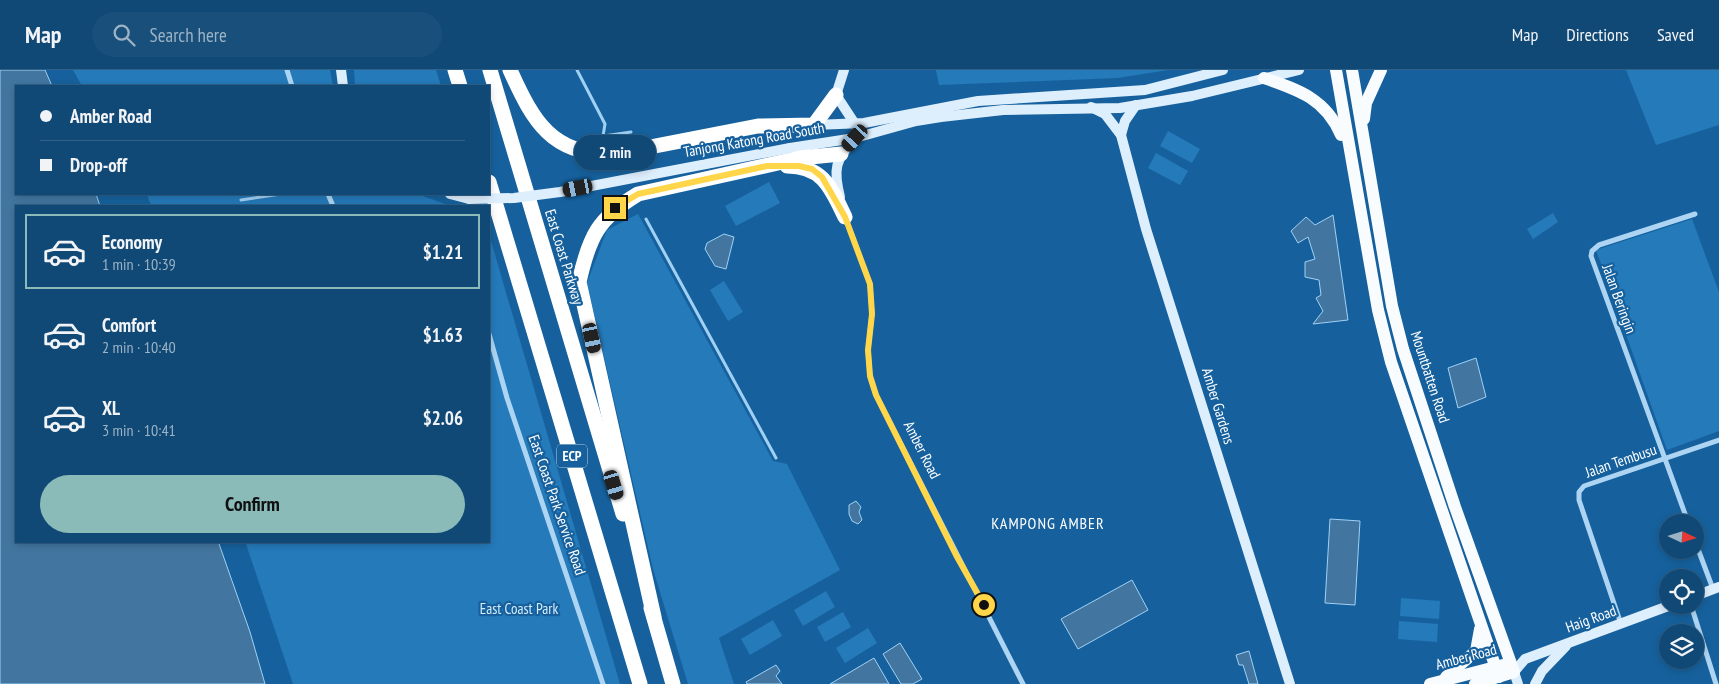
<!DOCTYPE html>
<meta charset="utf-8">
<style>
:root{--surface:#104976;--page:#19507b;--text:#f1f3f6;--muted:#9cb2c5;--line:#306188;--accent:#8bbbb9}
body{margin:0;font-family:"PT Sans Narrow",sans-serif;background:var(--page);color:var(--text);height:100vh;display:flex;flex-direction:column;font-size:19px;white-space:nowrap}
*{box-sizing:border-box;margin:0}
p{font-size:16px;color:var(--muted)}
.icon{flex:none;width:28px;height:28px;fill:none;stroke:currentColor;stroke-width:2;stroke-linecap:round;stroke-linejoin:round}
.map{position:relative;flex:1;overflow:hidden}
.sheet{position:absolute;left:15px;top:135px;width:475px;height:338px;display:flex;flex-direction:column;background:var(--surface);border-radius:0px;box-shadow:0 2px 8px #0003,0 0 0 1px var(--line)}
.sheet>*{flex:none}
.hud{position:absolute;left:15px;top:15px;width:475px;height:110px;border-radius:0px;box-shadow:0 2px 8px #0003,0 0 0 1px var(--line);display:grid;align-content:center;height:110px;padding:0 25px;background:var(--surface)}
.needle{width:32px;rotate:94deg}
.fabs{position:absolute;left:1659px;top:444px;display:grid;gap:10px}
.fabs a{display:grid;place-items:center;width:45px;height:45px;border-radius:50%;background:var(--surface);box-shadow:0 2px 8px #0003,0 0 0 1px var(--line);font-size:25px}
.end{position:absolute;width:22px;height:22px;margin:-11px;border:6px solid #ffd54a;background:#111;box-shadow:0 0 0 2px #111}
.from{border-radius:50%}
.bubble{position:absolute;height:35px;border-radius:18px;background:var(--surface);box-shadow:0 2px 8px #0003,0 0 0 1px var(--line);font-size:16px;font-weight:600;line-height:35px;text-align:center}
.car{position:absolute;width:15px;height:30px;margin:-15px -8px;border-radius:6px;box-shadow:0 0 4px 1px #0007;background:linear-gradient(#222 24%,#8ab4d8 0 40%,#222 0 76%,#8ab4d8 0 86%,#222 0)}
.hud b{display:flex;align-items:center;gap:18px;height:48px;font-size:19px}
.hud b+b{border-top:1px solid var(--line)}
.hud i{width:12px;height:12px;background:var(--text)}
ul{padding:9px 0 0;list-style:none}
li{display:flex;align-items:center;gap:15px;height:75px;margin:0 10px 8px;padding:0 15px;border:2px solid transparent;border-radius:0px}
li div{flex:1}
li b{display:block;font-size:19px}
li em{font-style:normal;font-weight:600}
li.selected{border-color:var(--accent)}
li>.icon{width:45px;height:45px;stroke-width:1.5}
.action{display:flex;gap:10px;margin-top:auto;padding:10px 25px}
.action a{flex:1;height:58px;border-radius:30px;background:var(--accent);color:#111;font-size:20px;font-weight:600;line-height:58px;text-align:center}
header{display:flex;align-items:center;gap:30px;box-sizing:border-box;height:70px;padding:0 25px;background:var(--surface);border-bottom:1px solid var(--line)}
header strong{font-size:24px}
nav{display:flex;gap:28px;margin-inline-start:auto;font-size:18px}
.search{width:350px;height:45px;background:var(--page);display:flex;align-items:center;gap:12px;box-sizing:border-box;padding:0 18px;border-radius:28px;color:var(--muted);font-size:19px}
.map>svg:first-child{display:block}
.green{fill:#257aba}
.water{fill:#4276a0;stroke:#a0d1f5}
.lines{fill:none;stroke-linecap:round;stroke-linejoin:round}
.stream{stroke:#a0d1f5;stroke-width:3}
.street{stroke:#add5f3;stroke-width:5}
.secondary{stroke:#ddeefd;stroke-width:10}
.primary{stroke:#f9fcff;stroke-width:12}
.highway{stroke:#fff;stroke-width:15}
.secondary-bridge{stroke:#ddeefd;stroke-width:10}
.route{stroke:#ffd54a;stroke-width:6}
.labels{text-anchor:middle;stroke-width:4.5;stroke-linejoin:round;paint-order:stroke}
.shield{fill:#16619d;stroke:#b9d0e2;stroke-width:1}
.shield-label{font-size:14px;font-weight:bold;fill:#fff}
.street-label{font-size:15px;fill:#fff;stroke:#16619d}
.park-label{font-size:15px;fill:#d5ecfd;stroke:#16619d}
.neighbourhood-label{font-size:16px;letter-spacing:1px;fill:#fff;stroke:#16619d}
</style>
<header>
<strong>Map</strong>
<div class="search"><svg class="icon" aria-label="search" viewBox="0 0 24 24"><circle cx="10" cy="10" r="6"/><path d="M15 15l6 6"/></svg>Search here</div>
<nav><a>Map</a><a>Directions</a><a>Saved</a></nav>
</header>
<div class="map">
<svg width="1719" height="614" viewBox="0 0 1719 614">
<rect width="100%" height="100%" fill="#16619d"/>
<g class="green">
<polygon points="73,0 330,0 333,16 82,16"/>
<polygon points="354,0 436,0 441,16 355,16"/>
<polygon points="936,0 1168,0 1118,8 939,15"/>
<polygon points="1626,0 1719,0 1719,55 1656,75"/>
<polygon points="1168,61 1200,79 1192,93 1160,76"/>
<polygon points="1156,83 1188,101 1180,115 1148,98"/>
<polygon points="769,112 780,133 736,156 725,136"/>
<polygon points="147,124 417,124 451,136 151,136"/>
<polygon points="1553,143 1558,152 1533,169 1527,159"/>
<polygon points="638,144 773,391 787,394 840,500 719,568 734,614 688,614 653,499 587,213 607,160"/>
<polygon points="1692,149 1719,222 1719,361 1667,380 1596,180"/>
<polygon points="489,164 620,614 293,614 245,471 489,471"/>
<polygon points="724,211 743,242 728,251 710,220"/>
<polygon points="826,521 835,537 803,556 794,540"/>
<polygon points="1401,528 1440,531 1439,549 1400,546"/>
<polygon points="843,542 851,557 825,572 817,557"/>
<polygon points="773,550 782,566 750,585 741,569"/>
<polygon points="1399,551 1438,554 1437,572 1398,569"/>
<polygon points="868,558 877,573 845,593 836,578"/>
</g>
<g class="water">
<polygon points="0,0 45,0 52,16 16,16 16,124 96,124 100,136 16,136 16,471 218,471 250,562 265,614 0,614"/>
<polygon points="1333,145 1348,250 1313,254 1323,241 1316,228 1321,225 1319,210 1305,207 1305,192 1315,189 1308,167 1298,173 1291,161 1306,147 1315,155"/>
<polygon points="724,164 734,167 726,199 715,196 705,179 707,173"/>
<polygon points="1476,288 1486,327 1458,338 1448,298"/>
<polygon points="856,431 861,437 859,442 862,450 858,454 852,451 849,444 849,435"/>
<polygon points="1330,449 1360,451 1355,535 1325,533"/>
<polygon points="1132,510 1148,540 1078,579 1061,549"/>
<polygon points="900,573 922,609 913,614 901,614 883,584"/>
<polygon points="1249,581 1258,614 1249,614 1243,595 1239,595 1236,585"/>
<polygon points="874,588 889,614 830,614"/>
<polygon points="776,595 780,601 776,606 782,614 747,614 746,612"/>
</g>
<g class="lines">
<g class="stream">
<polyline points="577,0 605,54 603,66"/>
<polyline points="597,67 631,62"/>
<polyline points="241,130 281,124"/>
<polyline points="646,149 776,388"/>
</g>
<g class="street">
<polyline points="287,0 292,16"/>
<polyline points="328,124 333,136"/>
<polyline points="846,149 870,214 872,244 868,280 870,306 876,325 1023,614"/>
<polyline points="489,264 507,328 603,614"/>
<polyline points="1688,452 1591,186 1592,181 1599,175 1695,144"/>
<polyline points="1695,471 1713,519"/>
<polyline points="1691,535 1716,614"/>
<polyline points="1621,554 1579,430 1579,422 1584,416 1719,370"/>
</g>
<g class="secondary">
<polyline points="341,0 343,16"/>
<polyline points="844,0 836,25 855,54"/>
<polyline points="1091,37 1105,44 1121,65 1146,159 1290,614"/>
<polyline points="814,55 864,53 978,31 1145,20 1223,0"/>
<polyline points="1121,65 1125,51 1136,35"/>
<polyline points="790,78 855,68 916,51 941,47 1003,40 1120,38 1192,26 1299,0"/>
<polyline points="450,124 469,129"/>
<path d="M 840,127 C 833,99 835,90 855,68"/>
<polyline points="1695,526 1719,517"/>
<polyline points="1518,614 1514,602 1525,589 1671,535"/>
<polyline points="1535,614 1542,601 1566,576"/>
</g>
<g class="primary">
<polyline points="1336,0 1378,240 1391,292 1499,607"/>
<polyline points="1352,0 1392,236 1403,279 1455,437 1514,602 1475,614"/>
<path d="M 1264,8 C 1299,20 1326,29 1341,65"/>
<polyline points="1364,49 1366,33 1381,0"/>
<polyline points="1446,607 1476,581 1480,559"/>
<polyline points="1430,614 1503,595"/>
</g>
<g class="highway">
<polyline points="455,0 460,16"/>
<polyline points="490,0 623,444"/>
<path d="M 510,0 C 533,51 552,86 614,84 L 758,56 L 814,55 L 836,25"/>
<path d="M 787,96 C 823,96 831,118 845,147"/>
<polyline points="489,112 640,614"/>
<polyline points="651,538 673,614"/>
<path d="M 654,547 L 579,212 C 589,167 598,148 638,124 L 800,88 L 841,84"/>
</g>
<polyline class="secondary-bridge" points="469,129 514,128 560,122 790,78"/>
</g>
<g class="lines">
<polyline class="route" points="615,138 638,124 767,96 799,96 812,99 822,107 845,147 870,214 872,244 868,280 870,306 876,325 956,485 984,535"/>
</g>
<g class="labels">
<rect class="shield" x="557" y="374.5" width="30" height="23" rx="4"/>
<g class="shield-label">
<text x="572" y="391">ECP</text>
</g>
<g class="street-label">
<text transform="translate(754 70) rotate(-10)" y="5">Tanjong Katong Road South</text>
<text transform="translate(564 187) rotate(73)" y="5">East Coast Parkway</text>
<text transform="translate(1619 229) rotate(70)" y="5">Jalan Beringin</text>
<text transform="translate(1430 307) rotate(72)" y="5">Mountbatten Road</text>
<text transform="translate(1218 336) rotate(73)" y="5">Amber Gardens</text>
<text transform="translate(922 380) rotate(63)" y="5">Amber Road</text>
<text transform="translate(1621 391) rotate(-19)" y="5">Jalan Tembusu</text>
<text transform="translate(557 435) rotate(71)" y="5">East Coast Park Service Road</text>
<text transform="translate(1591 549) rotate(-20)" y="5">Haig Road</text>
<text transform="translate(1466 587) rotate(-15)" y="5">Amber Road</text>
</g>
<g class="park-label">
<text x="519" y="544">East Coast Park</text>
</g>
<g class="neighbourhood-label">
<text x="1048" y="459">KAMPONG AMBER</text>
</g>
</g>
</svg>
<div class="fabs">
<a><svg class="needle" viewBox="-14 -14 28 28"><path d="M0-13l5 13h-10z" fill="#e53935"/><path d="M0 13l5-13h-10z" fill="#9cb2c5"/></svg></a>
<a><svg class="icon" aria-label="locate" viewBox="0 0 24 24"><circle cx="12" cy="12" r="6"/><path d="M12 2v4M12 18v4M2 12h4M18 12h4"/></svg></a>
<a><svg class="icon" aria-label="layers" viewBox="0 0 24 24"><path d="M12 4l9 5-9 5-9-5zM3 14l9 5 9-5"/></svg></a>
</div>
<i class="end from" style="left:984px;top:535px"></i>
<i class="end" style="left:615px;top:138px"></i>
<div class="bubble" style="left:574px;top:65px;width:82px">2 min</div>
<i class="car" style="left:855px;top:68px;rotate:222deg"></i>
<i class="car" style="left:578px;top:118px;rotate:259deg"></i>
<i class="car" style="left:592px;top:268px;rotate:168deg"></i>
<i class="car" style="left:614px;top:415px;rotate:163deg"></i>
<div class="hud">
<b><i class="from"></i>Amber Road</b>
<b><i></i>Drop-off</b>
</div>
<section class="sheet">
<ul>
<li class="selected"><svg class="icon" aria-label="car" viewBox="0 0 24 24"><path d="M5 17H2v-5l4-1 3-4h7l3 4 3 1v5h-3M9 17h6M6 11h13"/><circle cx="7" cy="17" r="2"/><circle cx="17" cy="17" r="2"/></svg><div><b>Economy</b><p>1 min · 10:39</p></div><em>$1.21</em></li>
<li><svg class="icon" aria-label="car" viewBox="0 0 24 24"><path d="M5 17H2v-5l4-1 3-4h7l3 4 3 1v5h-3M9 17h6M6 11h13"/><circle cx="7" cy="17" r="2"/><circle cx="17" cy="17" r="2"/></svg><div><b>Comfort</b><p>2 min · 10:40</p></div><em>$1.63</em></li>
<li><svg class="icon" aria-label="car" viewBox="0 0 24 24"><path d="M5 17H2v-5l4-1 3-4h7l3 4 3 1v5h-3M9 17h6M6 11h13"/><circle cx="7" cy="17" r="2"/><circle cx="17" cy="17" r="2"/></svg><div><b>XL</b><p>3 min · 10:41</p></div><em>$2.06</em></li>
</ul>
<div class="action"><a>Confirm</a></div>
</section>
</div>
